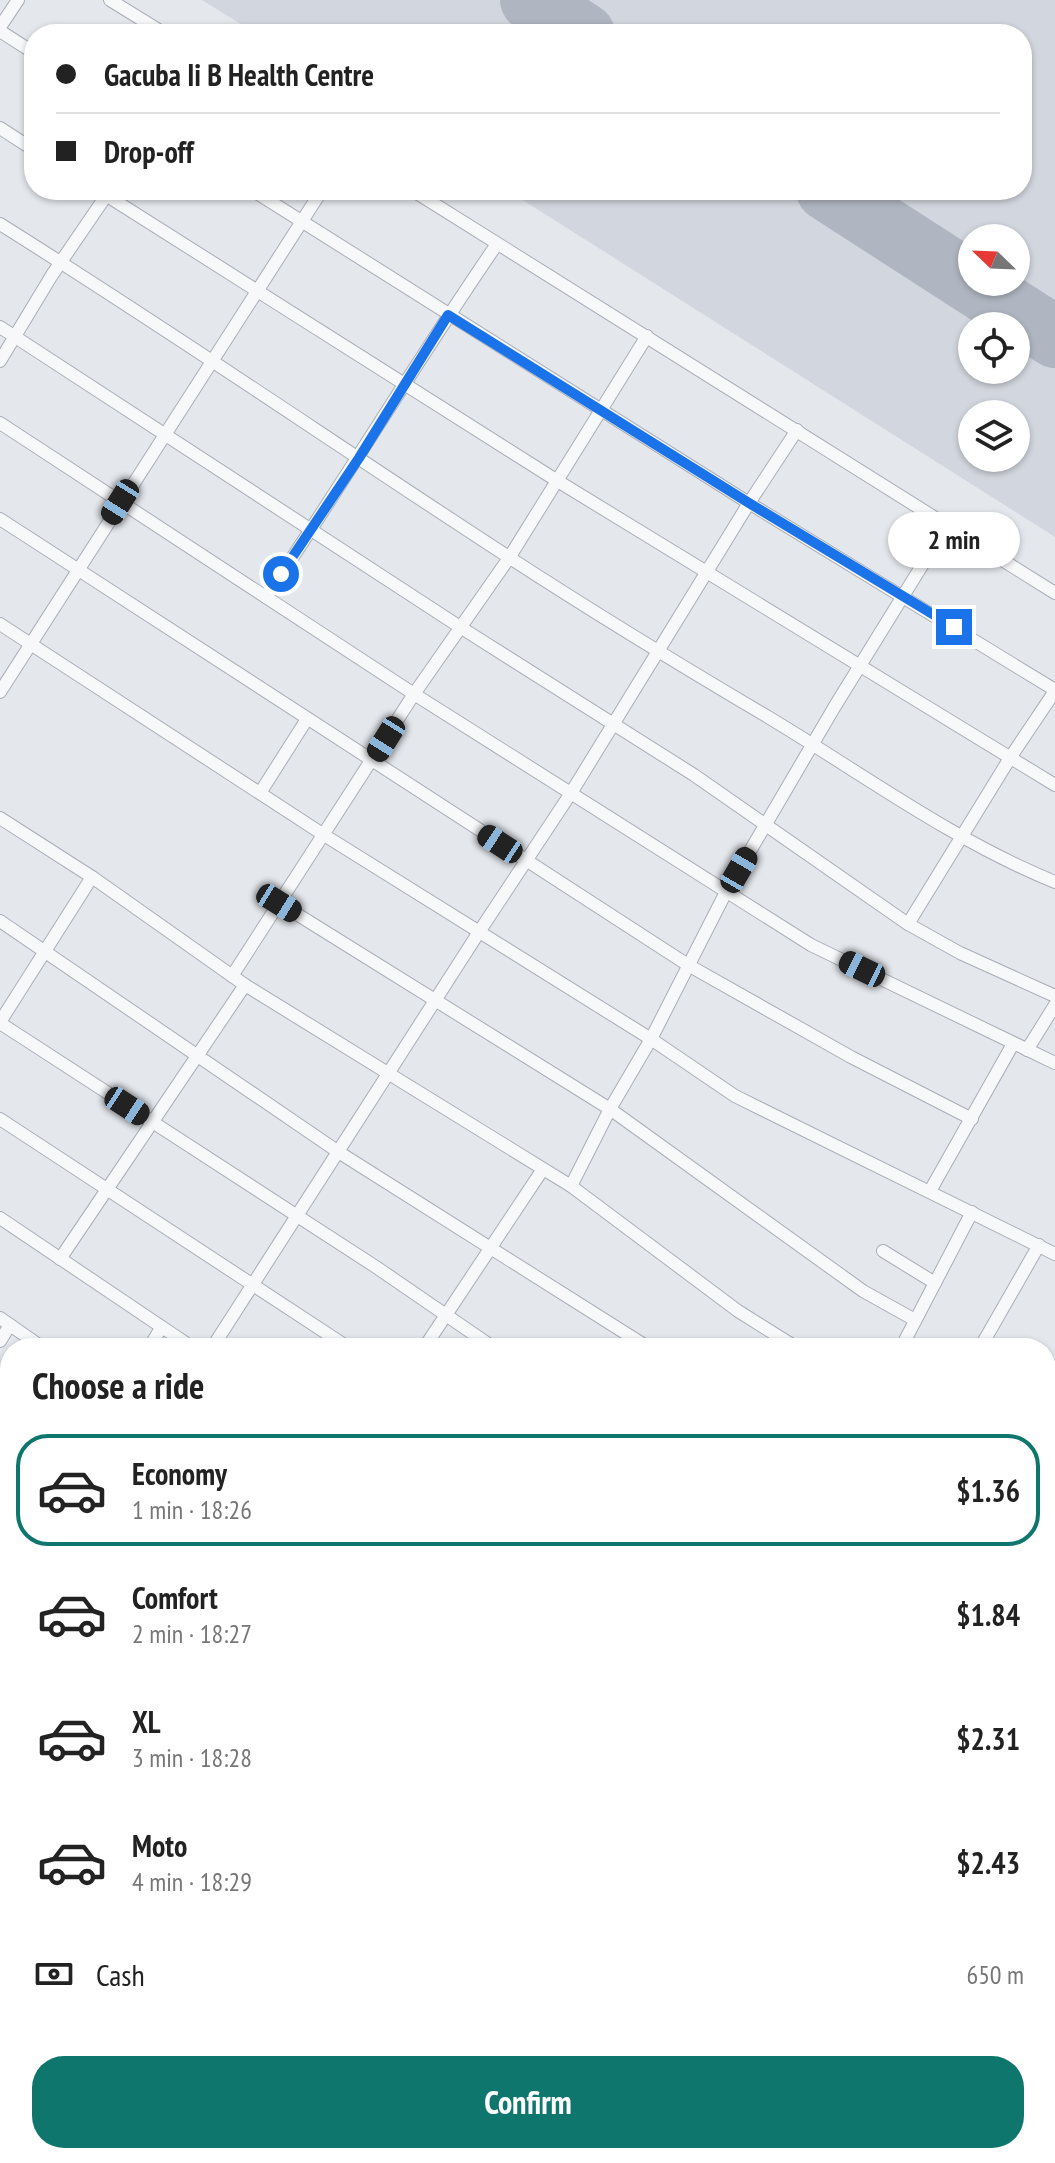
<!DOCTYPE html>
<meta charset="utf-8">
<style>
:root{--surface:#fff;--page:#f6f6f6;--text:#222;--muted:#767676;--line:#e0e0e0;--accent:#0f766e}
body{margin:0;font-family:"PT Sans Narrow",sans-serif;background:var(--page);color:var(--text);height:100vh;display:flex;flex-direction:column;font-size:30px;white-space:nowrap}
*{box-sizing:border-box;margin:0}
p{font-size:26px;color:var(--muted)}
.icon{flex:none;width:44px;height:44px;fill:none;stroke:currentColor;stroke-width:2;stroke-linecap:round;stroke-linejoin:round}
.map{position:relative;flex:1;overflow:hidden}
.panel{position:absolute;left:0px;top:1338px;width:1056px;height:826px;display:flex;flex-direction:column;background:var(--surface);border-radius:32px 32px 0 0;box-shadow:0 2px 6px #0004}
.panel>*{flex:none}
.guide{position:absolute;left:24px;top:24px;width:1008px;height:176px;border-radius:32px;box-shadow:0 2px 6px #0004;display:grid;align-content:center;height:176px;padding:0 32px;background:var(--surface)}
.needle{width:52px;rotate:293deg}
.controls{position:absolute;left:958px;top:224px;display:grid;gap:16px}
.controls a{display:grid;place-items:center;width:72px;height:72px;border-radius:50%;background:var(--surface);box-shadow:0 2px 6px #0004;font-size:40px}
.end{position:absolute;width:36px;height:36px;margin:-18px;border:10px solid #1a73e8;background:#fff;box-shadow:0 0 0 4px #fff}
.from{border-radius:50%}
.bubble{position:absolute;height:56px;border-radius:28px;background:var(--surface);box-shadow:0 2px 6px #0004;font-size:26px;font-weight:700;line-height:56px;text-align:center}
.car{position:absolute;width:24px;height:48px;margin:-24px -12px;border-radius:10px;box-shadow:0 0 6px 2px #0007;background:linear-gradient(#222 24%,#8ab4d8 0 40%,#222 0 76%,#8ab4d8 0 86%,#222 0)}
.guide b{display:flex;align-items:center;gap:28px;height:76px;font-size:30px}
.guide b+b{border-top:2px solid var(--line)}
.guide i{width:20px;height:20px;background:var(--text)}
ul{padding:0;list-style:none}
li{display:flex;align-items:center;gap:24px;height:112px;margin:0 16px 12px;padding:0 16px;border:4px solid transparent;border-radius:32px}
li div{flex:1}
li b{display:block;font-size:30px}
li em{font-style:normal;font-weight:700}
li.on{border-color:var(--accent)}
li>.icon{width:72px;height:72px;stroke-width:1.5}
h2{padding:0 32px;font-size:36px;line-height:96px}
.pay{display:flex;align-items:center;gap:20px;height:88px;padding:0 32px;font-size:30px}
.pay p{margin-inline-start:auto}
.action{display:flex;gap:16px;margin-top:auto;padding:16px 32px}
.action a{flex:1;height:92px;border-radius:32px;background:var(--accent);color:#fff;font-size:32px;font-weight:700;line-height:92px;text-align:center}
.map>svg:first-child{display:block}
.built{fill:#d2d6de;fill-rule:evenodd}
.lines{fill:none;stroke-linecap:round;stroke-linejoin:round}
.runway{stroke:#b0b6c1;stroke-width:62}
.minor-casing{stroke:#a9aeb7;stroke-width:14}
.minor{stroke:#f7f8fa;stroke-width:12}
.route{stroke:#1a73e8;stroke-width:10}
</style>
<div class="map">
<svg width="1055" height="2163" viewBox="0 0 1055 2163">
<rect width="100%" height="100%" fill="#e4e7ec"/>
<path class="built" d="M 202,0 L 1055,0 L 1055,537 L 507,190 L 1022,190 L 1022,34 L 257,34 ZM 972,238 L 1016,238 L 1016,282 L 972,282 ZM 972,326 L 1016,326 L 1016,370 L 972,370 ZM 972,414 L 1016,414 L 1016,458 L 972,458 Z"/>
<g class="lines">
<g class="runway">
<polyline points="531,0 584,34"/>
<polyline points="827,190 1055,337"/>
</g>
<defs>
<g id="minor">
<polyline points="110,0 165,34"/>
<polyline points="0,27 18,0"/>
<polyline points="0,31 34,53"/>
<polyline points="0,128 34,150"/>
<polyline points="98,190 556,480 1055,785"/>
<polyline points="252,190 749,503 1055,690"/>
<polyline points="412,190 1055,593"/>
<path d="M 0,224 C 171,331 338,446 507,556 C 593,612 680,665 768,717 C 863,774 952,840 1055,882"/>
<polyline points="0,327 460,627 694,775 908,924 960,953 1055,996"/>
<polyline points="0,361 52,275 110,190"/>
<polyline points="0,423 414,694 811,945 1055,1063"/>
<polyline points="0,519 688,965 851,1057 972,1119"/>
<path d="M 266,597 C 345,481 417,360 497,244"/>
<polyline points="0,624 324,835 651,1039 735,1096 1055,1254"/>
<polyline points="0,692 322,190"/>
<polyline points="260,793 307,719"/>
<polyline points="0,818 92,877 245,985 571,1186 738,1311 797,1348"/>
<polyline points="279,903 610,1109 863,1291 915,1320"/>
<polyline points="0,921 340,1153 649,1348"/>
<polyline points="908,924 1010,758 1055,691"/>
<polyline points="232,976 414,694 509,558 647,336"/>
<polyline points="0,1022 92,877"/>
<polyline points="0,1023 376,1267 494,1348"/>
<polyline points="1027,1050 1055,1005"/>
<polyline points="0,1119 349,1348"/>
<polyline points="571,1186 610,1109 651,1039 726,892 835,706 947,525"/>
<polyline points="930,1191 1013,1044"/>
<polyline points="0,1218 193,1348"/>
<polyline points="883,1251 935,1283"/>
<polyline points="60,1259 245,985"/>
<polyline points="0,1318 43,1348"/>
<polyline points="0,1341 10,1325"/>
<polyline points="149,1348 161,1328"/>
<polyline points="212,1348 479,932 571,793 749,503 797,430"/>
<polyline points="424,1348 543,1169"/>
<polyline points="901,1348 972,1212"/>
<polyline points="980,1348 1039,1245"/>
<polyline points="1046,1413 1055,1404"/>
<polyline points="1046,1499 1055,1509"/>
<polyline points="0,1503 10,1487"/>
<polyline points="1046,1576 1055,1569"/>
<polyline points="0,1616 10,1623"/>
<polyline points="0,1717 10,1723"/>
<polyline points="1046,1717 1055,1708"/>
<polyline points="0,1789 10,1773"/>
<polyline points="0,1810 10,1816"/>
<polyline points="0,1837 10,1823"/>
<polyline points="1046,1841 1055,1832"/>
<polyline points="1046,1876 1055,1884"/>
<polyline points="0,1910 10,1916"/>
<polyline points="1046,1970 1055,1961"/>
<polyline points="0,2004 10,2011"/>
<polyline points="0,2103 10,2109"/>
<polyline points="1046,2114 1055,2104"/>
<polyline points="82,2154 97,2163"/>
<polyline points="229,2154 242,2163"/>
<polyline points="379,2154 393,2161"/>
<polyline points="660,2154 681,2163"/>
<polyline points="884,2154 905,2163"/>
<polyline points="120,2163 126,2154"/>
<polyline points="572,2163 577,2154"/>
<polyline points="1000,2163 1009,2154"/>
</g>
</defs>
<use href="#minor" class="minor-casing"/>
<use href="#minor" class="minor"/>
</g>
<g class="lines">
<polyline class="route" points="281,574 359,458 448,315 749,503 954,627"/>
</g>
</svg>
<div class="controls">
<a><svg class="needle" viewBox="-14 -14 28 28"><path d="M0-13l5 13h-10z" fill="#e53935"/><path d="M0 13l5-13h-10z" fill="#767676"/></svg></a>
<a><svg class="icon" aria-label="locate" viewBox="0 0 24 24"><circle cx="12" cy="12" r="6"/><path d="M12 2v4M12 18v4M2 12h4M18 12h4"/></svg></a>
<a><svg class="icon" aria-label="layers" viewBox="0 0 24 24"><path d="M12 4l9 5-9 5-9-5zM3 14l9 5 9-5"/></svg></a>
</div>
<i class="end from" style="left:281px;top:574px"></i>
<i class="end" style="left:954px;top:627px"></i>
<div class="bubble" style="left:888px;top:512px;width:132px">2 min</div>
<i class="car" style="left:120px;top:502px;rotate:212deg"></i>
<i class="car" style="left:386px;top:739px;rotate:212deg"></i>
<i class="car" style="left:500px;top:844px;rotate:303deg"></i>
<i class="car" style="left:739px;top:870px;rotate:30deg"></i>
<i class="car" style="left:279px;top:903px;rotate:122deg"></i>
<i class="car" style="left:862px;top:969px;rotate:296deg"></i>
<i class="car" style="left:127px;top:1106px;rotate:123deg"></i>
<div class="guide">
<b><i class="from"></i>Gacuba Ii B Health Centre</b>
<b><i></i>Drop-off</b>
</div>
<section class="panel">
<h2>Choose a ride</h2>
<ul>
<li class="on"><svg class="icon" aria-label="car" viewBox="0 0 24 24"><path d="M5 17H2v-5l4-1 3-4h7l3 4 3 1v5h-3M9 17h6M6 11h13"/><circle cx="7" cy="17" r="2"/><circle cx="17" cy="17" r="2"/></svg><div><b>Economy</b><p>1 min · 18:26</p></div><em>$1.36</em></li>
<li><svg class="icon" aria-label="car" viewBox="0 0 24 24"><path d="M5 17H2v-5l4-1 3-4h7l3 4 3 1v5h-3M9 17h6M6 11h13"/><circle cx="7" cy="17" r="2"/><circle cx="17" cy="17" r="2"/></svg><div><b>Comfort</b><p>2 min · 18:27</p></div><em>$1.84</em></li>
<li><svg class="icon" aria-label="car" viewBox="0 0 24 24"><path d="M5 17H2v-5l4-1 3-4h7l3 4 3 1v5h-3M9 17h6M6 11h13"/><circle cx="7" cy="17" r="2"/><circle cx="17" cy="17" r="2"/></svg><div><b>XL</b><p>3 min · 18:28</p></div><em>$2.31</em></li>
<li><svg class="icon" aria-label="car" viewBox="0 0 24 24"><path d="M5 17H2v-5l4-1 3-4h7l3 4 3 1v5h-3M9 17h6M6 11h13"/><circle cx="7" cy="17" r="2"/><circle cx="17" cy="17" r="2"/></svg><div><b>Moto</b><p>4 min · 18:29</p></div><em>$2.43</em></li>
</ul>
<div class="pay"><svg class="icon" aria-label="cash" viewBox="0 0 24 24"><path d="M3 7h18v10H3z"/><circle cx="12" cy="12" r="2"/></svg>Cash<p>650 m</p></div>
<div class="action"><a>Confirm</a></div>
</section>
</div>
